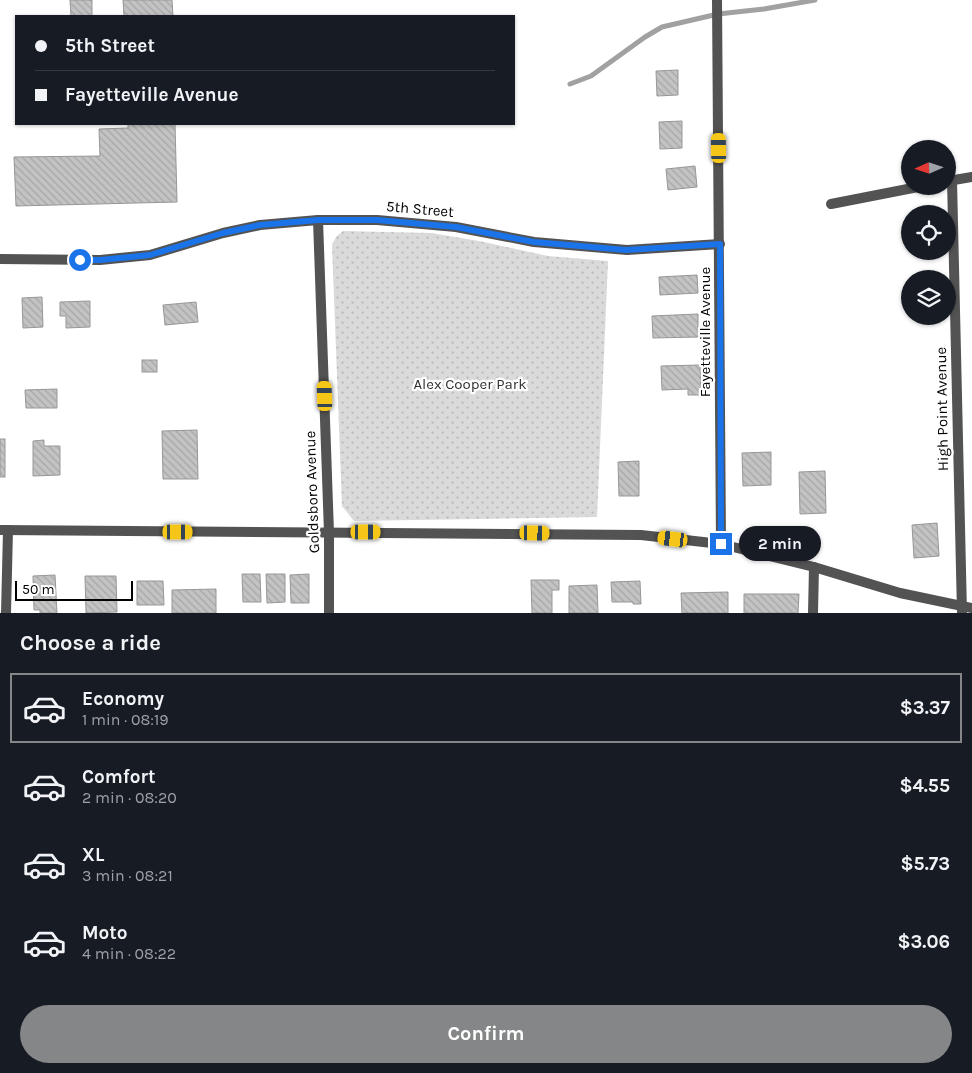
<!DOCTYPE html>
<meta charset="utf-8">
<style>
:root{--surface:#171b24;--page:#20242c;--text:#f1f3f6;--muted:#9ea1a6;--line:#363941;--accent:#858687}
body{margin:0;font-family:Karla,sans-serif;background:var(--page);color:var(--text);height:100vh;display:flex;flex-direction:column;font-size:19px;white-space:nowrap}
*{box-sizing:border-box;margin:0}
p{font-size:16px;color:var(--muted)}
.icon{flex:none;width:28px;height:28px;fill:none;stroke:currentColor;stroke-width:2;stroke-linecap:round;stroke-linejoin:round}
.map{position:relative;height:613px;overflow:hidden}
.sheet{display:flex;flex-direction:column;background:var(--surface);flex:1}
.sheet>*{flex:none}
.top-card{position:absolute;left:15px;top:15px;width:500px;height:110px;border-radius:0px;box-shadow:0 1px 4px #0004;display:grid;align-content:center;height:110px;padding:0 20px;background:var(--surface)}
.needle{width:32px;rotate:267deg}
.tools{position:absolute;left:901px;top:140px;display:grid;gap:10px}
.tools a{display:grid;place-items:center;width:55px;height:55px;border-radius:50%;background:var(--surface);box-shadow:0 1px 4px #0004;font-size:25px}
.scale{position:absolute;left:15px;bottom:12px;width:118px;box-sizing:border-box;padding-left:5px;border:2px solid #000;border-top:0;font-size:14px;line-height:18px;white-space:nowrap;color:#000;-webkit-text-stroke:4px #fff;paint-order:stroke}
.end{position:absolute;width:22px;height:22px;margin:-11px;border:6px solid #1a73e8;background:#fff;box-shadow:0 0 0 2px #fff}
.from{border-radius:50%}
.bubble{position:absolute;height:35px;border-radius:18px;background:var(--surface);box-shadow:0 1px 4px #0004;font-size:16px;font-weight:700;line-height:35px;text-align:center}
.car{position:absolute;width:15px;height:30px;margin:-15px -8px;border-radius:6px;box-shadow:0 0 4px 1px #0007;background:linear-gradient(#f5c518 24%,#345 0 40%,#f5c518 0 76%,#345 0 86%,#f5c518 0)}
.top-card b{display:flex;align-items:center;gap:18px;height:48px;font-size:19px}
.top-card b+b{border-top:1px solid var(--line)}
.top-card i{width:12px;height:12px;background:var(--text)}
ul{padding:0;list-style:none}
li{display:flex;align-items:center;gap:15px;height:70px;margin:0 10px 8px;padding:0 10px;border:2px solid transparent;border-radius:0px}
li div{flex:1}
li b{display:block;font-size:19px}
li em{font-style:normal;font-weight:700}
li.current{border-color:var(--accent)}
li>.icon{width:45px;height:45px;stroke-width:1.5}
h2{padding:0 20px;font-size:22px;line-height:60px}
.primary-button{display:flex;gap:10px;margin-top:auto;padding:10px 20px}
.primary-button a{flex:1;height:58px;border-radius:30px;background:var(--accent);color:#fff;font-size:20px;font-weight:700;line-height:58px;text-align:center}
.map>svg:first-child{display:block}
.park{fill:url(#park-dots)}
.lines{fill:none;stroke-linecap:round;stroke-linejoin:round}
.stream{stroke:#a1a1a1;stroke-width:5}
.building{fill:url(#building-back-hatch);stroke:#979797}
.minor{stroke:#535353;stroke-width:10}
.tertiary{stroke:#535353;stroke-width:10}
.route{stroke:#1a73e8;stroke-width:6}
.labels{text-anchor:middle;stroke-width:4.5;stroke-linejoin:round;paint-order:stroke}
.street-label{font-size:15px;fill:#000;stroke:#fff}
.park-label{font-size:15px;fill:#313131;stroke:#fff}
</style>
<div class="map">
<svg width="972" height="613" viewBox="0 0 972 613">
<defs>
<pattern id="park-dots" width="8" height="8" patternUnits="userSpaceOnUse" patternTransform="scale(1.25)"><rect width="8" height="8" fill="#dadada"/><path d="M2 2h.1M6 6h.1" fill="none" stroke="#b9b9b9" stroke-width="1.8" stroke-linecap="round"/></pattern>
<pattern id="building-back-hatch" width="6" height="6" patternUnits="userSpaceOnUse" patternTransform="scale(1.25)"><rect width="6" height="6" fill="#c3c3c3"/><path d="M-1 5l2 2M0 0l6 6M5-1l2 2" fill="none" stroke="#a6a6a6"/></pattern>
</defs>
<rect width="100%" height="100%" fill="#fff"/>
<polygon class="park" points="343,231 431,233 479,241 548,256 608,261 597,517 354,521 342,506 332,245 336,237"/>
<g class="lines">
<polyline class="stream" points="570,84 591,76 645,37 662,27 718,14 764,9 815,0"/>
</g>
<g class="building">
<polygon points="70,0 92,0 92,16 71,16"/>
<polygon points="123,0 172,0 173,16 124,16"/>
<polygon points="678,70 678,95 657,96 656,71"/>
<polygon points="682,121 682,148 660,149 659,122"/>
<polygon points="128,124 175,124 177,202 16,206 14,157 100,156 99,129 128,128"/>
<polygon points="695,166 697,187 668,190 666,169"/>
<polygon points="697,275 698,293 660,295 659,277"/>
<polygon points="42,297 43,327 23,328 22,298"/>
<polygon points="90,301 90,327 66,328 66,316 60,316 60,302"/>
<polygon points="196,302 198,322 165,325 163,305"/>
<polygon points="698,314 698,337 653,338 652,316"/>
<rect x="142" y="360" width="15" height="12"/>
<polygon points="700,365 701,395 688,395 688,389 662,390 661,366"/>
<polygon points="57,389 57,408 26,408 25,390"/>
<polygon points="197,430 198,479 163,479 162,431"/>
<rect x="0" y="439" width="5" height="38"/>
<polygon points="44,440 44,446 60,446 60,475 33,476 33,441"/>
<polygon points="771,452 771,485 743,486 742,453"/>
<polygon points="639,461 639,496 619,496 618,462"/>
<polygon points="825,471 826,513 800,514 799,472"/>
<polygon points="937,523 939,556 914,558 912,525"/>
<polygon points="242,574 260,574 261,602 243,602"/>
<polygon points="266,574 285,574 285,602 267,603"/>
<polygon points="309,574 309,603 291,603 290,575"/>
<polygon points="55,575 57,613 40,613 40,610 34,610 33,576"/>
<polygon points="85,576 116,576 117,612 86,613"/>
<polygon points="531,580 559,580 559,590 552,590 552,613 532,613"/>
<polygon points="137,581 163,581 164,605 137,605"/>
<polygon points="640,581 641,604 633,604 633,602 612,602 611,582"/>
<polygon points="597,585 598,613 569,613 569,586"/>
<polygon points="216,589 216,613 172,613 172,590"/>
<polygon points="728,592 728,613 682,613 681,593"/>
<polygon points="744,594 799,594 798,613 744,613"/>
</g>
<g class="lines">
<g class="minor">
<polyline points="717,0 721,544"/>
<polyline points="952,180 962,613"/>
<polyline points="948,181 972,177"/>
<polyline points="831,204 923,186"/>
<polyline points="318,220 329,533 329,613"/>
<polyline points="0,259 100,260 150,255 223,233 260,225 318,220 377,220 456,227 534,242 627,250 720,244"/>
<polyline points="6,613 8,530"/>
<polyline points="813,613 814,567"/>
</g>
<polyline class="tertiary" points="0,530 641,535 721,544 814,567 900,593 972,608"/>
</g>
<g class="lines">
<polyline class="route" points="80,260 100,260 150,255 223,233 260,225 318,220 377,220 456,227 534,242 626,250 720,244 721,544"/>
</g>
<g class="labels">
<g class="street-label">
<text transform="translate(420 209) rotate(5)" y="5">5th Street</text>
<text transform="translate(705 332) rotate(-90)" y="5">Fayetteville Avenue</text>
<text transform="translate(942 409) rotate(-91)" y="5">High Point Avenue</text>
<text transform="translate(312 492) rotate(-92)" y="5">Goldsboro Avenue</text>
</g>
<g class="park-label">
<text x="470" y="389">Alex Cooper Park</text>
</g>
</g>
</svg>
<div class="tools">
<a><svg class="needle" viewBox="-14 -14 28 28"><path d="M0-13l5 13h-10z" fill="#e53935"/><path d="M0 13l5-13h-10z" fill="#9ea1a6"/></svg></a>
<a><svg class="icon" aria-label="locate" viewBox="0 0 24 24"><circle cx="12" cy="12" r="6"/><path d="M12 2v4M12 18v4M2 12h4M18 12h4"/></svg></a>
<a><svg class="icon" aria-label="layers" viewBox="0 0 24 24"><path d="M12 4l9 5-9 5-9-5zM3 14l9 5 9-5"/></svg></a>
</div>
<div class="scale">50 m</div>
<i class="end from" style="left:80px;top:260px"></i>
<i class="end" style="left:721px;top:544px"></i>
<div class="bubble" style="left:739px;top:526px;width:82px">2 min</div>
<i class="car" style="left:719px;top:148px;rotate:359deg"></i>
<i class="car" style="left:325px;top:396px;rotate:358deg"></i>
<i class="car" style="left:178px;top:532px;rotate:90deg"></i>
<i class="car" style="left:366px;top:532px;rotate:90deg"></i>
<i class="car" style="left:535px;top:533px;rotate:91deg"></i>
<i class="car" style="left:673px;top:539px;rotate:277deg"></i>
<div class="top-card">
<b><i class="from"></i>5th Street</b>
<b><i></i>Fayetteville Avenue</b>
</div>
</div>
<section class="sheet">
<h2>Choose a ride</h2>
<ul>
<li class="current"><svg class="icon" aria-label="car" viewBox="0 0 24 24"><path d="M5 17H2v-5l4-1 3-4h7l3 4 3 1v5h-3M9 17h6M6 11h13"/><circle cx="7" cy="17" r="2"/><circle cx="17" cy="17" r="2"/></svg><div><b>Economy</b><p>1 min · 08:19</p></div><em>$3.37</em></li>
<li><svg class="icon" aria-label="car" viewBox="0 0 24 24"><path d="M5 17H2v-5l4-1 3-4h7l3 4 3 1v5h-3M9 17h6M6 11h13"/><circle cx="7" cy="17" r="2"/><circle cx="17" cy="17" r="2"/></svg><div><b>Comfort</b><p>2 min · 08:20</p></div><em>$4.55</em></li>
<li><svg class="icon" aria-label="car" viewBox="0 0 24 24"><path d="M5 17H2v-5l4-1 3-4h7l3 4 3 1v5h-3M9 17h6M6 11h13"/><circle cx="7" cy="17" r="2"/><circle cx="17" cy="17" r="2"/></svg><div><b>XL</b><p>3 min · 08:21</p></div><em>$5.73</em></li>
<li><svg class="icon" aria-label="car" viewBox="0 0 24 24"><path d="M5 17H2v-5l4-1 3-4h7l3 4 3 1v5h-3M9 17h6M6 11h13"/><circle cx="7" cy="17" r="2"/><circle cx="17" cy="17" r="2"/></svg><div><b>Moto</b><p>4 min · 08:22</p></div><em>$3.06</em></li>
</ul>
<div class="primary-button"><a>Confirm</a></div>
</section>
